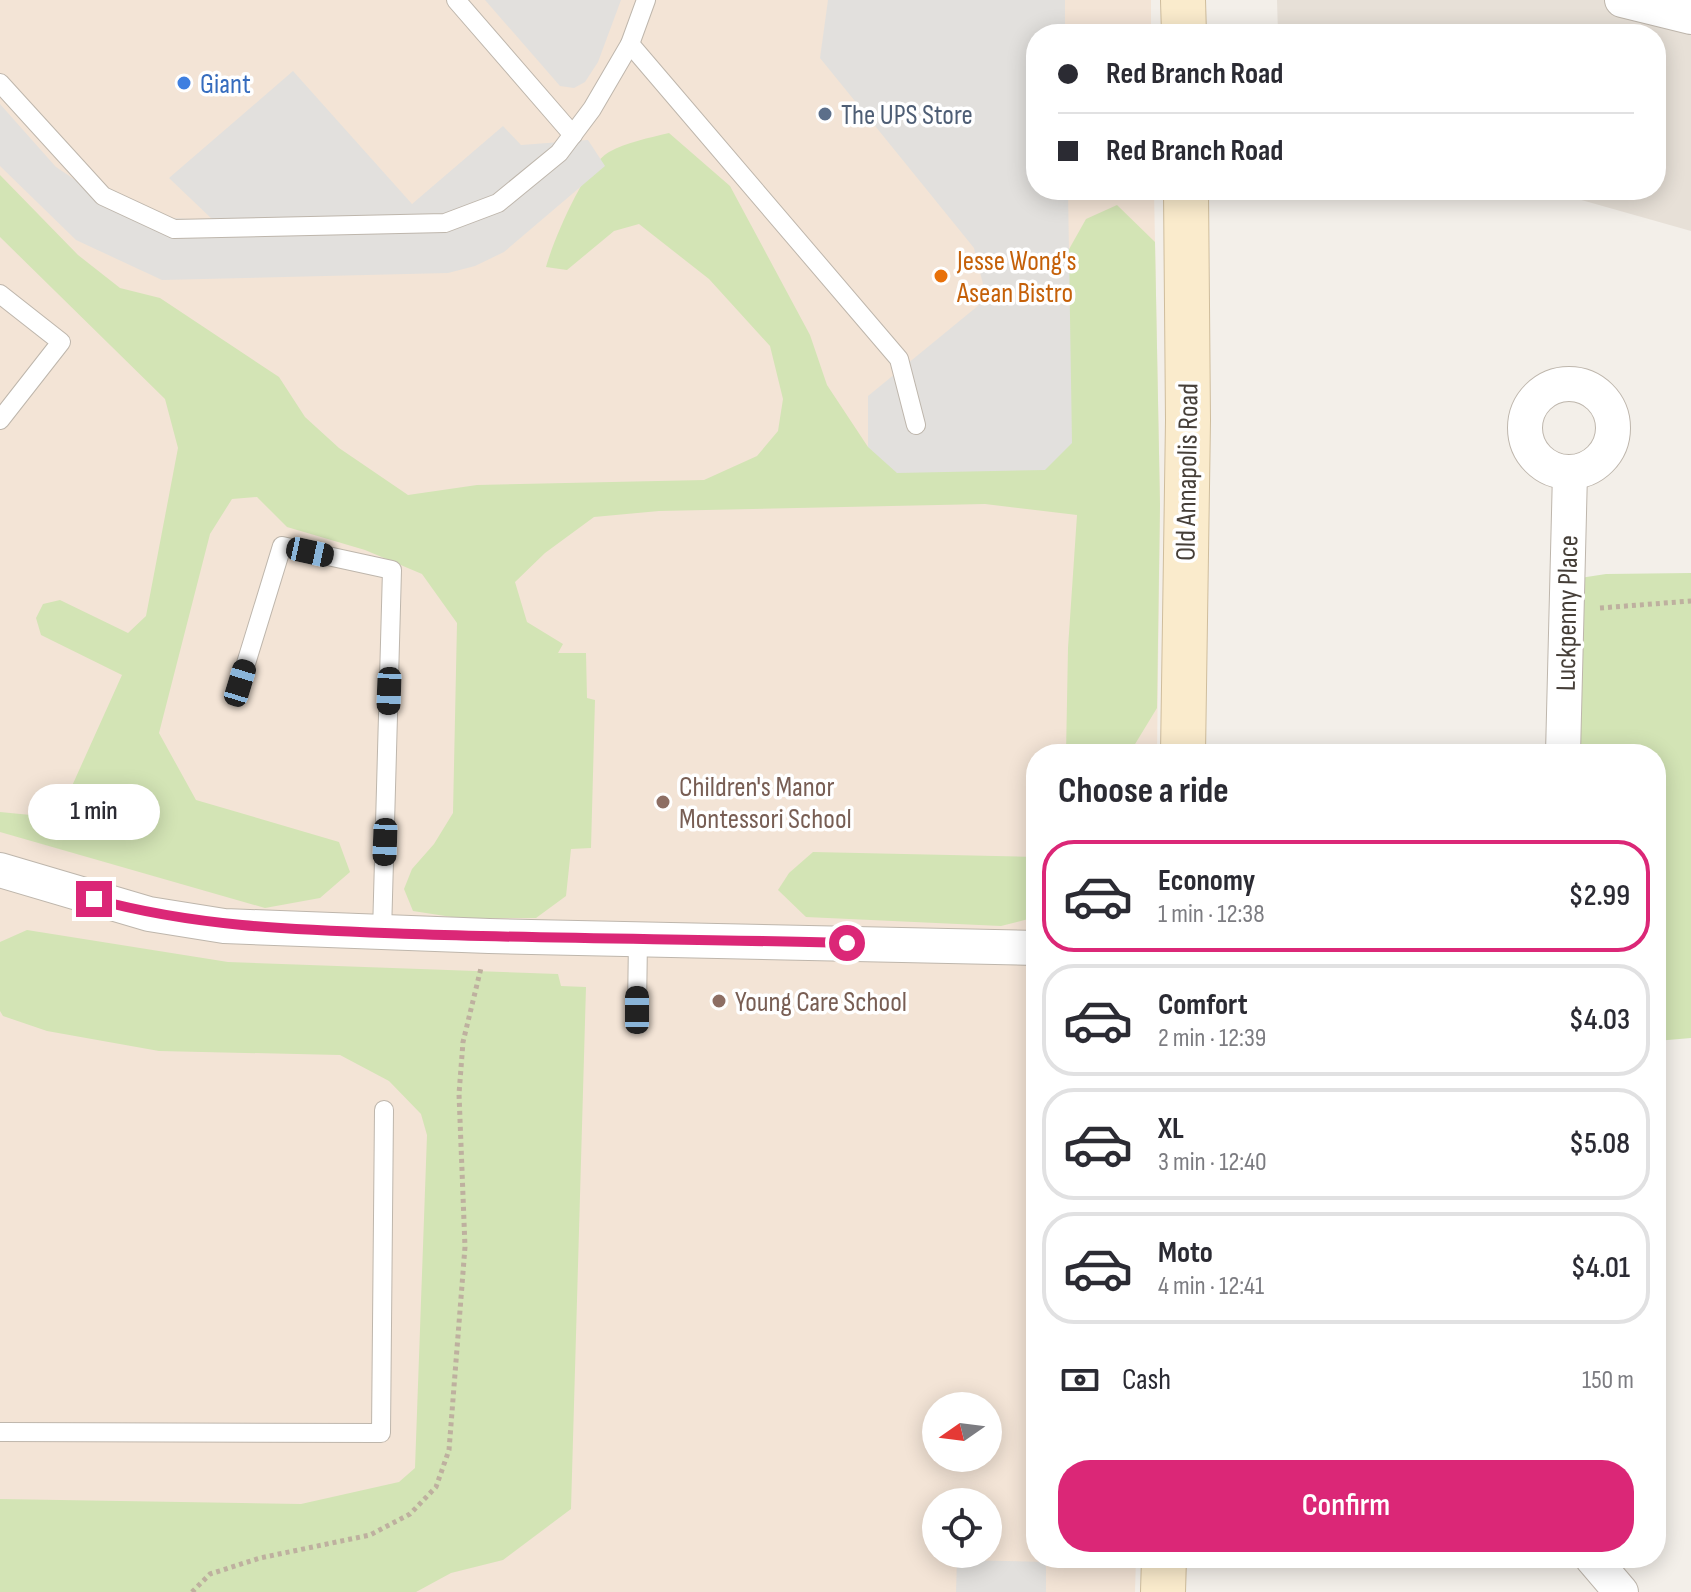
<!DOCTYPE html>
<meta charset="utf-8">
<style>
:root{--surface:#fff;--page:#f7f7f7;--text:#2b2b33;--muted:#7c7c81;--line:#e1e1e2;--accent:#db2777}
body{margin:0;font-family:"Sofia Sans Condensed",sans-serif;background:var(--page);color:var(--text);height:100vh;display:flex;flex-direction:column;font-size:30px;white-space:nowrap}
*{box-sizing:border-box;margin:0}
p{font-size:26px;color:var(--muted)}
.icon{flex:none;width:44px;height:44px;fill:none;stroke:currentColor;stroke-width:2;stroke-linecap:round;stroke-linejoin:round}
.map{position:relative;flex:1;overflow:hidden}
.panel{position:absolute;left:1026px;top:744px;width:640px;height:824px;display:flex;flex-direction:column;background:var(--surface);border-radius:32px;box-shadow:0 4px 20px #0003}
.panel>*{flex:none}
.guide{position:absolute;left:1026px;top:24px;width:640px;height:176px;border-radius:32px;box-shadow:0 4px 20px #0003;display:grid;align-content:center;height:176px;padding:0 32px;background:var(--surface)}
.needle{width:52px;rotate:256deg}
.controls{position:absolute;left:922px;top:1392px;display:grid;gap:16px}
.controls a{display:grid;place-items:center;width:80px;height:80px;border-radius:50%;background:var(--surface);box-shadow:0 4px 20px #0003;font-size:40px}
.end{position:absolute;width:36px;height:36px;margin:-18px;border:10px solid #db2777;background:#fff;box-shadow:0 0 0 4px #fff}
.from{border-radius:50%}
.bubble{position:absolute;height:56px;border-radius:28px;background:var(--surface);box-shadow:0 4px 20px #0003;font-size:26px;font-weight:600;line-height:56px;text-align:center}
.car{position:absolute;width:24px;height:48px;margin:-24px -12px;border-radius:10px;box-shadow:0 0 6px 2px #0007;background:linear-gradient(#222 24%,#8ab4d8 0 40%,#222 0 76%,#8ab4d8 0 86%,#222 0)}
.guide b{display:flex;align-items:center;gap:28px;height:76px;font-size:30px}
.guide b+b{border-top:2px solid var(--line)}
.guide i{width:20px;height:20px;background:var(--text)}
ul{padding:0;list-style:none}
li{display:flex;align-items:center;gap:24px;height:112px;margin:0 16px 12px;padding:0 16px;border:4px solid var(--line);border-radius:32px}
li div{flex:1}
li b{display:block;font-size:30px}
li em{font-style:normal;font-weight:600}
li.active{border-color:var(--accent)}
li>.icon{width:72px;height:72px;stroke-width:1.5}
h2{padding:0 32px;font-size:36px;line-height:96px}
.pay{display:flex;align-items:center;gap:20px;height:88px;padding:0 32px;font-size:30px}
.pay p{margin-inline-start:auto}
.primary-button{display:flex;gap:16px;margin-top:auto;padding:16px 32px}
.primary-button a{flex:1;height:92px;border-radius:32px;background:var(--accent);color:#fff;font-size:32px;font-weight:600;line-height:92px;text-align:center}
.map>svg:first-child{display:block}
.residential{fill:#e7e0d7}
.commercial{fill:#f3e4d6;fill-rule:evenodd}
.green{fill:#d3e4b5}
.parking{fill:#e2e0dd}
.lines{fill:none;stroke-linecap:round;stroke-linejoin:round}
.lane-casing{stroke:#beb6ac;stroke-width:20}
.street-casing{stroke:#beb6ac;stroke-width:36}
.secondary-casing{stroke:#cfbd9c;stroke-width:46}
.path{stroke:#beb09f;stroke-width:5;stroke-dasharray:4 4;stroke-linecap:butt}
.lane{stroke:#fff;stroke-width:18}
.street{stroke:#fff;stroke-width:34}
.secondary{stroke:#faebcc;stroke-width:44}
.route{stroke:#db2777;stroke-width:10}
.shop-dot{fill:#3f7fe0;stroke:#fff;stroke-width:3}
.service-dot{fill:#5c6f8a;stroke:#fff;stroke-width:3}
.food-dot{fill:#e8710a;stroke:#fff;stroke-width:3}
.education-dot{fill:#8d6e63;stroke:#fff;stroke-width:3}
.labels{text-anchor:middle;stroke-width:7;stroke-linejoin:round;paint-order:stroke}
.shop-label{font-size:28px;fill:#366cbe;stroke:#fff;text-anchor:start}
.service-label{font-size:28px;fill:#4e5e75;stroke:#fff;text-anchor:start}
.food-label{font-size:28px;fill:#c56008;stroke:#fff;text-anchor:start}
.street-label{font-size:28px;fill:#463f38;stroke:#fff}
.education-label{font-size:28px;fill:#785e54;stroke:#fff;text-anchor:start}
</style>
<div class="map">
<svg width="1691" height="1592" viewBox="0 0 1691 1592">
<rect width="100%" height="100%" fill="#f3efe9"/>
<polygon class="residential" points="1277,0 1691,0 1691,231 1546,190 1656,190 1656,34 1278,34"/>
<path class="commercial" d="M 0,0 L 1151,0 L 1151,34 L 1036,34 L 1036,190 L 1154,190 L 1160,505 L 1157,754 L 1036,754 L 1036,1558 L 1136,1558 L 1135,1592 L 0,1592 ZM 936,1406 L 988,1406 L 988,1458 L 936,1458 ZM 936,1502 L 988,1502 L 988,1554 L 936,1554 Z"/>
<g class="green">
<path d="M 669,133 L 730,186 L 810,335 L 827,385 L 868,447 L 1071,443 L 1068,251 L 1086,219 L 1117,205 L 1155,242 L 1160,505 L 1157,708 L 1129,754 L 1066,754 L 1068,648 L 1077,515 L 985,504 L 659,511 L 594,517 L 545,553 L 515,582 L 527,622 L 563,644 L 558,653 L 586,653 L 587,698 L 595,700 L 591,848 L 571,849 L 566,896 L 536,918 L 458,918 L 413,911 L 404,889 L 412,869 L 434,844 L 453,813 L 457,623 L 422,574 L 365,550 L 287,527 L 257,497 L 232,499 L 210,534 L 159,733 L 196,800 L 339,842 L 350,872 L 320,898 L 265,908 L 0,832 L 0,812 L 41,816 L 67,797 L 122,675 L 41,635 L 36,618 L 43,604 L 60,600 L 128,633 L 146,616 L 178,448 L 165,399 L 0,237 L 0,175 L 78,255 L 120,288 L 160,298 L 279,377 L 305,417 L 339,448 L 408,495 L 477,485 L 704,480 L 757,456 L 778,431 L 783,399 L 770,346 L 709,279 L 639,224 L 614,231 L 567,270 L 546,267 C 553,241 585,165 609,152 C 627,142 649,138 669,133 Z"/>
<polygon points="1691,573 1691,1038 1656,1041 1656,754 1563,754 1567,580 1606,574"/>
<polygon points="813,852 1036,857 1036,917 1001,926 806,917 778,890 789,873"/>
<polygon points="27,930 228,962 558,974 561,986 586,987 571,1509 503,1560 451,1573 416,1592 0,1592 0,1499 301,1504 399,1482 415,1468 427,1135 421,1114 389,1081 340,1055 159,1051 47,1031 3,1016 0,1011 0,942"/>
</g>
<g class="parking">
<polygon points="485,0 621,0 598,62 585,82 574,88 560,86"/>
<polygon points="828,0 1065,0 1065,34 1036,34 1036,190 1068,190 1072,443 1045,470 897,473 868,447 868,396 979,305 983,284 974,248 820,58"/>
<polygon points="293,71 412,204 503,126 521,145 588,140 605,166 504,252 475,266 448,273 162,280 76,240 0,166 0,104 56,167 129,216 213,220 169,178"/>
<polygon points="957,1560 1046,1562 1046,1592 956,1592"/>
</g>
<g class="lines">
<defs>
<g id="lane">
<polyline points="456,0 573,135"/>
<polyline points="630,44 899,359 916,425"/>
<polyline points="0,83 103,196 174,229 445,223 498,203 559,153 592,109 630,44 646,0"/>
<polyline points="0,294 61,342 0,420"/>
<polyline points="240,683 282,546 392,570 382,933"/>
<polyline points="637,1010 638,939"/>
<polyline points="0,1432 381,1433 384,1110"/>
</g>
<g id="street">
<polyline points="1622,0 1691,17"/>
<circle cx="1569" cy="428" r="44"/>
<polyline points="1563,754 1570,473"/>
<polyline points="0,870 149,914 224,926 489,936 1036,948"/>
<polyline points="1592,1558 1621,1592"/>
</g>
<g id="secondary">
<polyline points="1183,0 1184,34"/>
<polyline points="1183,754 1188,420 1186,190"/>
<polyline points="1163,1592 1164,1558"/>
</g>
</defs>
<use href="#lane" class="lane-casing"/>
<use href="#street" class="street-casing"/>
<use href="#secondary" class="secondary-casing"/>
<g class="path">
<polyline points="1600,608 1691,601"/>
<polyline points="192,1592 210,1574 260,1558 370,1535 410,1514 436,1487 449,1450 465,1247 459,1094 463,1042 481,968"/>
</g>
<use href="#lane" class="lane"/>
<use href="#street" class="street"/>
<use href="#secondary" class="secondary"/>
</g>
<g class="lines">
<path class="route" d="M 94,899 C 200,928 303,930 412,934 C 557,939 702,939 847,943"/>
</g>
<circle class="shop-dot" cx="184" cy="83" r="8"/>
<circle class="service-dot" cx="825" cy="114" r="8"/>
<circle class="food-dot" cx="941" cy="276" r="8"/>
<g class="education-dot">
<circle cx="663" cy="802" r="8"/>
<circle cx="719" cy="1001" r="8"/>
</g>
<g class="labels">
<g class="shop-label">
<text x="200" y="93">Giant</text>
</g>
<g class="service-label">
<text x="841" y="124">The UPS Store</text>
</g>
<g class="food-label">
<text x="957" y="270">Jesse Wong's<tspan x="957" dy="32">Asean Bistro</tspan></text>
</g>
<g class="street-label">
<text transform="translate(1186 472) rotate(-89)" y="10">Old Annapolis Road</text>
<text transform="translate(1566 613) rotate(-89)" y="10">Luckpenny Place</text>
</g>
<g class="education-label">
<text x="679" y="796">Children's Manor<tspan x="679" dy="32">Montessori School</tspan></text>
<text x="735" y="1011">Young Care School</text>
</g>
</g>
</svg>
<div class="controls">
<a><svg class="needle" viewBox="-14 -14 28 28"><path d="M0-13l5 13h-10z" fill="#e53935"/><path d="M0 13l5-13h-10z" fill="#7c7c81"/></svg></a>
<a><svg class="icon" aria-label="locate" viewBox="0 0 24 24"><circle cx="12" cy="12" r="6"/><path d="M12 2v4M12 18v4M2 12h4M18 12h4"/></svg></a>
</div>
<i class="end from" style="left:847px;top:943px"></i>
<i class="end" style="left:94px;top:899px"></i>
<div class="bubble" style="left:28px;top:784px;width:132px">1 min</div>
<i class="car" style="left:310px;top:552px;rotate:102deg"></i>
<i class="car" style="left:240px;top:683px;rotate:17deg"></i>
<i class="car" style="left:389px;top:691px;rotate:182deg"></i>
<i class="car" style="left:385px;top:842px;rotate:182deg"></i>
<i class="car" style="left:637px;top:1010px;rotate:0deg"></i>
<div class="guide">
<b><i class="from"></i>Red Branch Road</b>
<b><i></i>Red Branch Road</b>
</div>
<section class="panel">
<h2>Choose a ride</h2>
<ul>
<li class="active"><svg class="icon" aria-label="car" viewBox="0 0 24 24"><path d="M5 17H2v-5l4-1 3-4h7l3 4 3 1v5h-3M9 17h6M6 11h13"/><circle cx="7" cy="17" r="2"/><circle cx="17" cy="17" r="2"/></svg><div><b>Economy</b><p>1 min · 12:38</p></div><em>$2.99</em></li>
<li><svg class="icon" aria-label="car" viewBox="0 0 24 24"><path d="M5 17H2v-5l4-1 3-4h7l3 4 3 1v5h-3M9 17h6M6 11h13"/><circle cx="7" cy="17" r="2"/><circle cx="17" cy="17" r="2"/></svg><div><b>Comfort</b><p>2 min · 12:39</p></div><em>$4.03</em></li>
<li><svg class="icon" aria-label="car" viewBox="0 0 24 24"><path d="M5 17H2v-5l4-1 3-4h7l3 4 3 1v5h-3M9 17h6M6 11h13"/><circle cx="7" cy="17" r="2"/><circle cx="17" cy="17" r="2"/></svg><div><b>XL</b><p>3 min · 12:40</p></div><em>$5.08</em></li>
<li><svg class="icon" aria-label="car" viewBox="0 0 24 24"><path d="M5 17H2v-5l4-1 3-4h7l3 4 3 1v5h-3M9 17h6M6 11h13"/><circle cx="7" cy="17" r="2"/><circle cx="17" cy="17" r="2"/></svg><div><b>Moto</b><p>4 min · 12:41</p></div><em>$4.01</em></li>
</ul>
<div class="pay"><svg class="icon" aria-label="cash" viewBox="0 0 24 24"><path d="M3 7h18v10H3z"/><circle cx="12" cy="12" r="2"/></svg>Cash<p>150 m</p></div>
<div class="primary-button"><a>Confirm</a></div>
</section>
</div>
